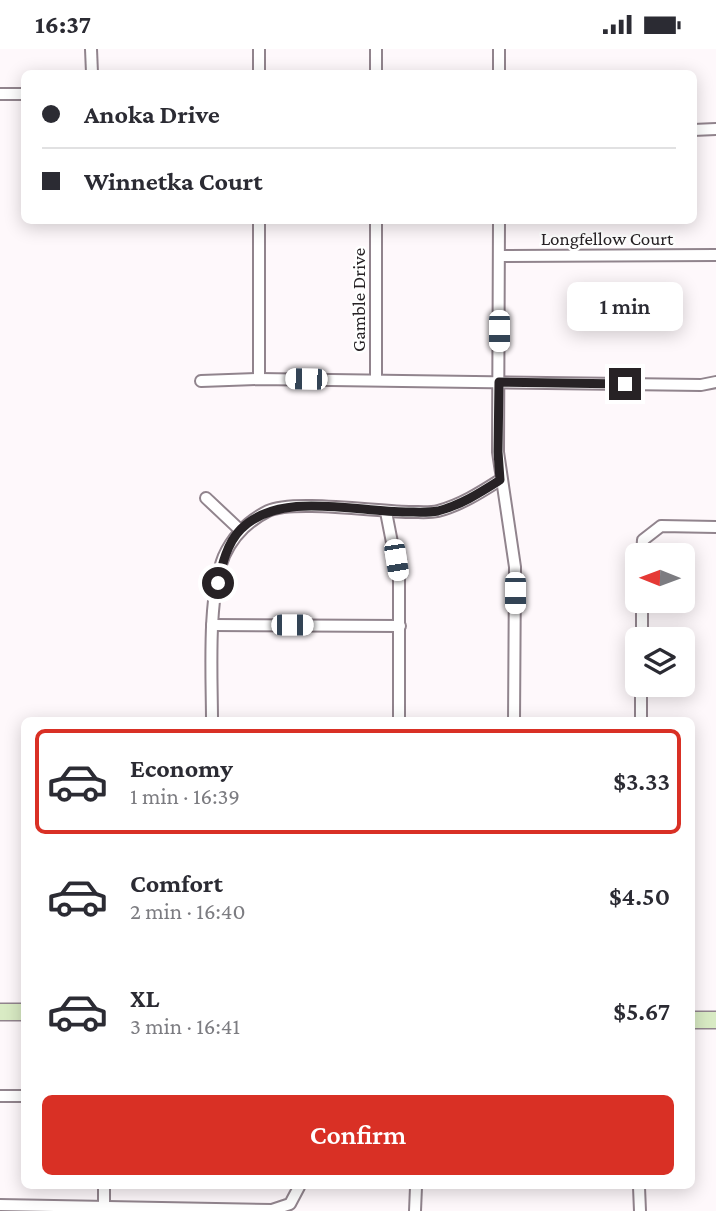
<!DOCTYPE html>
<meta charset="utf-8">
<style>
:root{--surface:#fff;--page:#f7f7f7;--text:#2b2b33;--muted:#7c7c81;--line:#e1e1e2;--accent:#d93025}
body{margin:0;font-family:"Crimson Pro",serif;background:var(--page);color:var(--text);height:100vh;display:flex;flex-direction:column;font-size:26px;white-space:nowrap}
*{box-sizing:border-box;margin:0}
p{font-size:23px;color:var(--muted)}
.icon{flex:none;width:38px;height:38px;fill:none;stroke:currentColor;stroke-width:2;stroke-linecap:round;stroke-linejoin:round}
.map{position:relative;flex:1;overflow:hidden}
.side{position:absolute;left:21px;top:668px;width:674px;height:472px;display:flex;flex-direction:column;background:var(--surface);border-radius:10px;box-shadow:0 4px 18px #0003}
.side>*{flex:none}
.top-card{position:absolute;left:21px;top:21px;width:676px;height:154px;border-radius:10px;box-shadow:0 4px 18px #0003;display:grid;align-content:center;height:154px;padding:0 21px;background:var(--surface)}
.needle{width:46px;rotate:271deg}
.buttons{position:absolute;left:625px;top:494px;display:grid;gap:14px}
.buttons a{display:grid;place-items:center;width:70px;height:70px;border-radius:10px;background:var(--surface);box-shadow:0 4px 18px #0003;font-size:35px}
.end{position:absolute;width:32px;height:32px;margin:-16px;border:9px solid #272225;background:#fff;box-shadow:0 0 0 4px #fff}
.from{border-radius:50%}
.bubble{position:absolute;height:49px;border-radius:10px;background:var(--surface);box-shadow:0 4px 18px #0003;font-size:23px;font-weight:600;line-height:49px;text-align:center}
.car{position:absolute;width:21px;height:42px;margin:-21px -10px;border-radius:9px;box-shadow:0 0 5px 2px #0007;background:linear-gradient(#fff 24%,#345 0 40%,#fff 0 76%,#345 0 86%,#fff 0)}
.top-card b{display:flex;align-items:center;gap:24px;height:66px;font-size:26px}
.top-card b+b{border-top:2px solid var(--line)}
.top-card i{width:18px;height:18px;background:var(--text)}
ul{padding:12px 0 0;list-style:none}
li{display:flex;align-items:center;gap:21px;height:105px;margin:0 14px 10px;padding:0 7px;border:4px solid transparent;border-radius:10px}
li div{flex:1}
li b{display:block;font-size:26px}
li em{font-style:normal;font-weight:600}
li.current{border-color:var(--accent)}
li>.icon{width:63px;height:63px;stroke-width:1.5}
.cta{display:flex;gap:14px;margin-top:auto;padding:14px 21px}
.cta a{flex:1;height:80px;border-radius:10px;background:var(--accent);color:#fff;font-size:28px;font-weight:600;line-height:80px;text-align:center}
.status{display:flex;justify-content:space-between;align-items:center;height:49px;padding:0 35px;background:var(--surface);direction:ltr}
.status svg{height:19px;fill:currentColor}
.map>svg:first-child{display:block}
.lines{fill:none;stroke-linecap:round;stroke-linejoin:round}
.minor-casing{stroke:#91848d;stroke-width:14}
.secondary-casing{stroke:#91848d;stroke-width:19}
.minor{stroke:#fff;stroke-width:10}
.secondary{stroke:#d9ebc4;stroke-width:16}
.route{stroke:#272225;stroke-width:9}
.labels{text-anchor:middle;stroke-width:5;stroke-linejoin:round;paint-order:stroke}
.street-label{font-size:19px;fill:#272225;stroke:#fff}
</style>
<div class="status"><b>16:37</b><svg viewBox="0 0 49 12"><path d="M0 12V9h3v3zM5 12V6h3v6zM10 12V3h3v9zM15 12V0h3v12zM26 1h20v11H26zM47 4h2v5h-2z"/></svg></div>
<div class="map">
<svg width="716" height="1162" viewBox="0 0 716 1162">
<rect width="100%" height="100%" fill="#fef8fb"/>
<g class="lines">
<defs>
<g id="minor">
<polyline points="91,0 92,24"/>
<polyline points="259,24 259,0"/>
<polyline points="376,24 376,0"/>
<polyline points="499,24 499,0"/>
<polyline points="0,45 24,45"/>
<polyline points="693,81 716,80"/>
<polyline points="499,172 498,403 515,518 514,672"/>
<polyline points="499,207 716,206"/>
<polyline points="259,330 259,172"/>
<polyline points="376,331 376,172"/>
<polyline points="201,332 259,330 701,336 716,333"/>
<polyline points="206,449 240,481"/>
<polyline points="386,463 399,529 399,672"/>
<polyline points="642,506 643,491 661,477 716,478"/>
<polyline points="212,576 400,577"/>
<polyline points="642,590 642,551"/>
<path d="M 212,672 C 212,626 207,549 224,507 C 233,487 248,472 268,462 C 293,450 379,463 412,463 C 420,463 430,464 438,462 C 461,456 481,443 500,431"/>
<polyline points="641,672 641,635"/>
<polyline points="0,1047 24,1047"/>
<polyline points="639,1138 640,1162"/>
<polyline points="0,1156 272,1161 290,1155 299,1138"/>
<polyline points="104,1162 104,1138"/>
<polyline points="415,1162 416,1138"/>
</g>
<g id="secondary">
<polyline points="0,963 24,963"/>
<polyline points="691,971 716,971"/>
</g>
</defs>
<use href="#minor" class="minor-casing"/>
<use href="#secondary" class="secondary-casing"/>
<use href="#minor" class="minor"/>
<use href="#secondary" class="secondary"/>
</g>
<g class="lines">
<path class="route" d="M 218,534 C 222,516 227,494 241,480 C 280,441 355,463 406,463 C 416,463 428,464 438,462 C 461,456 481,443 500,431 L 498,403 L 499,333 L 625,335"/>
</g>
<g class="labels">
<g class="street-label">
<text x="607" y="196">Longfellow Court</text>
<text transform="translate(358 251) rotate(-90)" y="7">Gamble Drive</text>
</g>
</g>
</svg>
<div class="buttons">
<a><svg class="needle" viewBox="-14 -14 28 28"><path d="M0-13l5 13h-10z" fill="#e53935"/><path d="M0 13l5-13h-10z" fill="#7c7c81"/></svg></a>
<a><svg class="icon" aria-label="layers" viewBox="0 0 24 24"><path d="M12 4l9 5-9 5-9-5zM3 14l9 5 9-5"/></svg></a>
</div>
<i class="end from" style="left:218px;top:534px"></i>
<i class="end" style="left:625px;top:335px"></i>
<div class="bubble" style="left:567px;top:233px;width:116px">1 min</div>
<i class="car" style="left:499px;top:282px;rotate:180deg"></i>
<i class="car" style="left:306px;top:330px;rotate:271deg"></i>
<i class="car" style="left:396px;top:511px;rotate:171deg"></i>
<i class="car" style="left:515px;top:544px;rotate:180deg"></i>
<i class="car" style="left:292px;top:576px;rotate:90deg"></i>
<div class="top-card">
<b><i class="from"></i>Anoka Drive</b>
<b><i></i>Winnetka Court</b>
</div>
<section class="side">
<ul>
<li class="current"><svg class="icon" aria-label="car" viewBox="0 0 24 24"><path d="M5 17H2v-5l4-1 3-4h7l3 4 3 1v5h-3M9 17h6M6 11h13"/><circle cx="7" cy="17" r="2"/><circle cx="17" cy="17" r="2"/></svg><div><b>Economy</b><p>1 min · 16:39</p></div><em>$3.33</em></li>
<li><svg class="icon" aria-label="car" viewBox="0 0 24 24"><path d="M5 17H2v-5l4-1 3-4h7l3 4 3 1v5h-3M9 17h6M6 11h13"/><circle cx="7" cy="17" r="2"/><circle cx="17" cy="17" r="2"/></svg><div><b>Comfort</b><p>2 min · 16:40</p></div><em>$4.50</em></li>
<li><svg class="icon" aria-label="car" viewBox="0 0 24 24"><path d="M5 17H2v-5l4-1 3-4h7l3 4 3 1v5h-3M9 17h6M6 11h13"/><circle cx="7" cy="17" r="2"/><circle cx="17" cy="17" r="2"/></svg><div><b>XL</b><p>3 min · 16:41</p></div><em>$5.67</em></li>
</ul>
<div class="cta"><a>Confirm</a></div>
</section>
</div>
